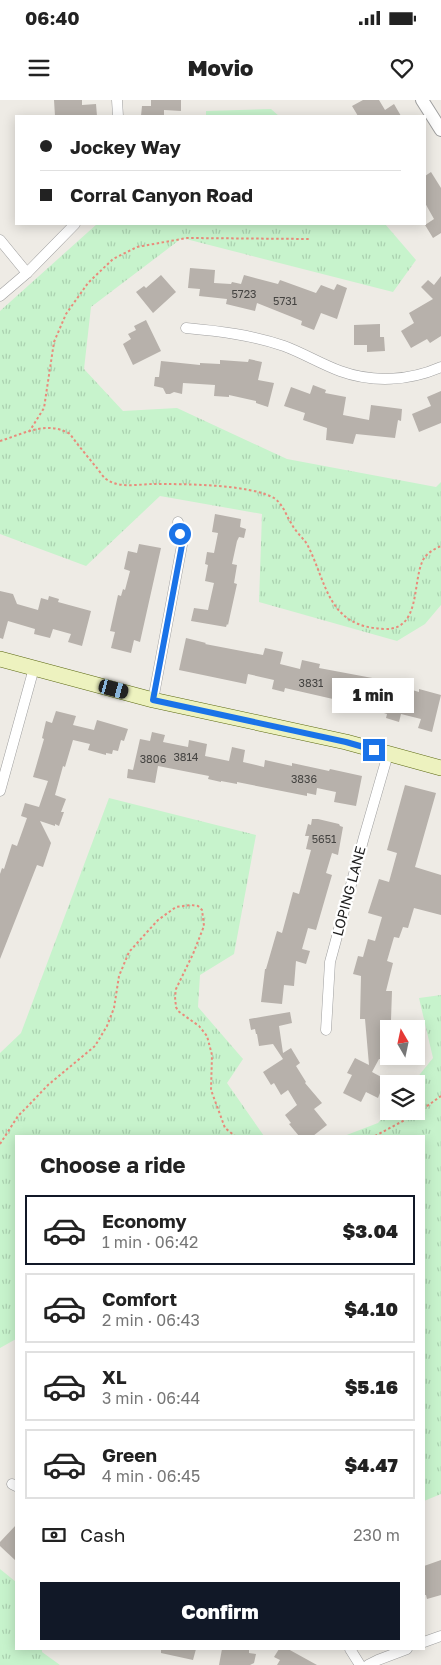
<!DOCTYPE html>
<meta charset="utf-8">
<style>
:root{--surface:#fff;--page:#f2f2f2;--text:#222;--muted:#767676;--line:#e0e0e0;--accent:#111827}
body{margin:0;font-family:"Golos Text",sans-serif;background:var(--page);color:var(--text);height:100vh;display:flex;flex-direction:column;font-size:19px;white-space:nowrap}
*{box-sizing:border-box;margin:0}
p{font-size:16px;color:var(--muted)}
.icon{flex:none;width:28px;height:28px;fill:none;stroke:currentColor;stroke-width:2;stroke-linecap:round;stroke-linejoin:round}
.map{position:relative;flex:1;overflow:hidden}
.details{position:absolute;left:15px;top:1035px;width:410px;height:515px;display:flex;flex-direction:column;background:var(--surface);border-radius:0px;box-shadow:0 2px 12px #0003}
.details>*{flex:none}
.hud{position:absolute;left:15px;top:15px;width:411px;height:110px;border-radius:0px;box-shadow:0 2px 12px #0003;display:grid;align-content:center;height:110px;padding:0 25px;background:var(--surface)}
.needle{width:32px;rotate:351deg}
.tools{position:absolute;left:380px;top:920px;display:grid;gap:10px}
.tools a{display:grid;place-items:center;width:45px;height:45px;border-radius:0px;background:var(--surface);box-shadow:0 2px 12px #0003;font-size:25px}
.end{position:absolute;width:22px;height:22px;margin:-11px;border:6px solid #1a73e8;background:#fff;box-shadow:0 0 0 2px #fff}
.from{border-radius:50%}
.bubble{position:absolute;height:35px;border-radius:0px;background:var(--surface);box-shadow:0 2px 12px #0003;font-size:16px;font-weight:800;line-height:35px;text-align:center}
.car{position:absolute;width:15px;height:30px;margin:-15px -8px;border-radius:6px;box-shadow:0 0 4px 1px #0007;background:linear-gradient(#222 24%,#8ab4d8 0 40%,#222 0 76%,#8ab4d8 0 86%,#222 0)}
.hud b{display:flex;align-items:center;gap:18px;height:48px;font-size:19px}
.hud b+b{border-top:1px solid var(--line)}
.hud i{width:12px;height:12px;background:var(--text)}
ul{padding:0;list-style:none}
li{display:flex;align-items:center;gap:15px;height:70px;margin:0 10px 8px;padding:0 15px;border:2px solid var(--line);border-radius:0px}
li div{flex:1}
li b{display:block;font-size:19px}
li em{font-style:normal;font-weight:800}
li.selected{border-color:var(--accent)}
li>.icon{width:45px;height:45px;stroke-width:1.5}
h2{padding:0 25px;font-size:22px;line-height:60px}
.pay{display:flex;align-items:center;gap:12px;height:55px;padding:0 25px;font-size:19px}
.pay p{margin-inline-start:auto}
.cta{display:flex;gap:10px;margin-top:auto;padding:10px 25px}
.cta a{flex:1;height:58px;border-radius:0px;background:var(--accent);color:#fff;font-size:20px;font-weight:800;line-height:58px;text-align:center}
.status{display:flex;justify-content:space-between;align-items:center;height:35px;padding:0 25px;background:var(--surface);direction:ltr}
.status svg{height:14px;fill:currentColor}
header{display:flex;justify-content:space-between;align-items:center;height:65px;padding:0 25px;background:var(--surface);font-size:22px;font-weight:800}
.map>svg:first-child{display:block}
.park{fill:url(#park-tufts)}
.building{fill:#b7b1ab}
.lines{fill:none;stroke-linecap:round;stroke-linejoin:round}
.minor-casing{stroke:#9f9f9f;stroke-width:11}
.tertiary-casing{stroke:#9f9f9f;stroke-width:14}
.secondary-casing{stroke:#5b6812;stroke-width:16}
.path{stroke:#e98b7b;stroke-width:2;stroke-dasharray:2.5 2.5;stroke-linecap:butt}
.minor{stroke:#fff;stroke-width:10}
.tertiary{stroke:#fff;stroke-width:12}
.secondary{stroke:#edf2bf;stroke-width:15}
.route{stroke:#1a73e8;stroke-width:6}
.labels{text-anchor:middle;stroke-width:4.5;stroke-linejoin:round;paint-order:stroke}
.number-label{font-size:11px;fill:#444341}
.street-label{font-size:14px;fill:#1e1e1e;stroke:#fff}
</style>
<div class="status"><b>06:40</b><svg viewBox="0 0 49 12"><path d="M0 12V9h3v3zM5 12V6h3v6zM10 12V3h3v9zM15 12V0h3v12zM26 1h20v11H26zM47 4h2v5h-2z"/></svg></div>
<header><svg class="icon" aria-label="menu" viewBox="0 0 24 24"><path d="M4 6h16M4 12h16M4 18h16"/></svg>Movio<svg class="icon" aria-label="heart" viewBox="0 0 24 24"><path d="M12 20l-8-8c-3-5 5-10 8-4 3-6 11-1 8 4z"/></svg></header>
<div class="map">
<svg width="441" height="1565" viewBox="0 0 441 1565">
<defs>
<pattern id="park-tufts" width="24" height="20" patternUnits="userSpaceOnUse" patternTransform="scale(1.25)"><rect width="24" height="20" fill="#c7f3cc"/><path d="M3 7l-1-3M5 7V3M7 7l1-3M15 17l-1-3M17 17v-4M19 17l1-3" fill="none" stroke="#aad0af"/></pattern>
</defs>
<rect width="100%" height="100%" fill="#eeebe5"/>
<g class="park">
<polygon points="271,9 279,16 206,16 206,11"/>
<polygon points="97,124 385,124 416,160 393,192 182,138 91,207 84,269 123,311 177,308 287,359 436,387 441,382 441,505 425,524 397,541 259,502 262,414 160,396 86,466 0,434 0,211"/>
<polygon points="109,698 256,735 234,854 200,875 198,907 243,959 227,983 264,1036 16,1036 16,1239 0,1248 0,953 21,933"/>
<polygon points="441,895 441,1394 424,1401 424,1036 344,1036 378,1023 389,1011 416,1011 416,984 412,984 433,958 419,898"/>
<polygon points="0,1469 16,1482 16,1549 42,1549 42,1552 60,1565 0,1565"/>
</g>
<g class="building">
<polygon points="54,0 82,0 82,5 96,4 97,16 55,16"/>
<polygon points="151,0 181,0 181,11 164,10 164,16 141,16 142,6 151,6"/>
<polygon points="363,0 379,0 385,10 394,4 401,16 358,16 352,6"/>
<polygon points="431,72 441,88 441,133 433,138 425,125 434,119 425,103 425,76"/>
<polygon points="190,168 215,170 214,183 231,184 232,182 241,184 244,175 278,184 280,180 316,193 321,185 334,190 337,184 347,188 337,219 321,213 314,230 301,225 302,221 257,203 255,211 226,204 227,199 199,196 200,189 188,188"/>
<polygon points="161,175 176,192 153,213 136,192 144,186 146,188"/>
<polygon points="441,176 441,236 430,243 427,239 411,248 401,231 414,223 409,213 433,199 421,187 428,180 434,185"/>
<polygon points="146,220 161,251 133,265 123,244 131,239 128,234 136,230 134,226"/>
<polygon points="380,224 380,237 384,237 385,251 367,252 367,245 354,245 354,225"/>
<polygon points="249,259 262,262 258,280 274,283 268,307 256,303 256,301 229,295 229,297 214,296 215,285 183,283 182,294 174,292 170,294 166,294 163,288 154,286 155,277 159,277 161,261 200,265 200,263 220,264 220,260 248,262"/>
<polygon points="313,285 326,290 325,293 346,297 343,315 369,320 371,305 402,309 401,321 398,320 395,338 356,334 353,344 326,340 327,328 303,320 305,313 284,306 291,287 310,294"/>
<polygon points="441,291 441,323 419,332 412,314 431,306 427,297"/>
<polygon points="215,414 241,419 240,427 246,429 244,438 239,437 237,441 232,464 237,465 234,483 237,484 228,525 227,524 226,527 191,521 194,508 208,510 214,483 205,481 208,465 205,464 207,452 214,453 218,433 212,432"/>
<polygon points="139,444 161,448 140,542 134,540 131,553 111,548 115,532 110,531 118,495 121,496 123,489 125,490 130,471 124,469 128,451 137,453"/>
<polygon points="0,491 13,494 17,504 38,510 41,498 48,500 49,496 59,499 58,502 91,511 82,546 68,542 71,534 53,529 50,538 34,534 35,529 8,521 3,539 0,538"/>
<polygon points="186,538 206,543 205,544 263,555 265,548 283,552 280,564 300,569 302,560 320,564 319,568 383,580 392,583 392,584 419,592 419,589 441,595 432,632 418,628 421,619 401,614 399,622 386,618 387,614 359,605 358,608 346,605 346,602 285,588 284,592 272,589 274,580 248,574 246,584 179,570"/>
<polygon points="56,611 76,616 73,625 94,630 97,620 128,629 124,641 121,640 118,651 113,650 112,654 106,653 106,655 88,650 90,644 73,640 65,667 63,666 55,695 66,699 61,712 64,712 59,726 55,724 55,726 40,721 51,743 43,767 37,765 0,859 0,774 2,768 4,769 12,744 17,746 27,718 21,716 25,703 39,707 48,681 33,677 44,639 42,638 46,621 52,623"/>
<polygon points="152,632 165,635 163,642 188,647 189,640 207,644 205,656 229,661 232,647 245,650 243,662 264,667 265,660 292,666 292,663 329,671 330,669 362,676 356,706 334,702 336,692 317,688 316,695 307,693 307,696 237,682 237,684 221,681 221,682 208,679 209,676 158,666 155,683 127,678 128,669 133,670 140,639 150,641"/>
<polygon points="405,685 436,693 415,767 441,775 441,815 414,808 408,828 403,827 399,838 394,837 387,861 393,863 386,891 392,891 391,920 389,920 389,959 379,959 372,972 385,979 384,982 389,984 389,986 384,995 380,993 378,998 366,992 361,1002 343,993 352,975 347,973 355,958 369,965 365,919 360,919 361,876 353,874 358,856 363,857 368,839 375,841 382,817 368,813 379,779 389,782 397,753 387,750"/>
<polygon points="312,719 318,719 339,724 340,726 343,727 338,755 332,753 326,773 332,775 327,792 316,830 308,828 302,849 310,851 306,864 296,861 294,886 284,885 282,904 261,902 265,869 266,869 277,831 282,833 293,792 299,794 311,750 306,749 309,736 305,736 308,724 311,725"/>
<polygon points="290,912 292,923 279,926 283,953 291,948 300,963 296,966 306,982 305,983 322,1003 314,1009 327,1025 313,1036 299,1036 289,1024 291,1023 285,1015 297,1005 288,990 281,995 274,983 271,985 263,972 283,959 273,944 259,946 257,934 256,934 255,929 251,930 249,919"/>
<polygon points="16,1425 16,1461 0,1446 0,1442"/>
<polygon points="441,1460 441,1495 427,1499 426,1495 424,1495 424,1466"/>
<polygon points="161,1549 196,1549 193,1560 161,1553"/>
<polygon points="222,1549 249,1550 249,1553 256,1554 254,1563 250,1565 219,1565"/>
<polygon points="279,1549 288,1549 317,1565 277,1565 280,1560 274,1557"/>
</g>
<g class="lines">
<defs>
<g id="minor">
<polyline points="117,0 118,16"/>
<polyline points="0,140 27,173"/>
<polyline points="0,196 27,173 75,124"/>
<path d="M 186,228 C 219,231 252,235 284,246 C 303,253 321,264 340,271 C 373,283 409,281 441,267"/>
<polyline points="153,600 182,445 178,422"/>
<polyline points="0,691 34,568"/>
<polyline points="326,930 330,862 364,737 388,654"/>
<polyline points="12,1384 16,1386"/>
<polyline points="424,1542 441,1536"/>
<polyline points="350,1549 360,1565"/>
<polyline points="368,1565 378,1560 407,1549"/>
</g>
<polyline id="tertiary" points="422,0 441,30"/>
<polyline id="secondary" points="0,559 153,600 346,642 441,668"/>
</defs>
<use href="#minor" class="minor-casing"/>
<use href="#tertiary" class="tertiary-casing"/>
<use href="#secondary" class="secondary-casing"/>
<g class="path">
<polyline points="29,332 44,308 54,242 66,214 88,183 113,159 137,147 187,138 309,139"/>
<path d="M 0,341 C 23,334 47,320 70,334 C 78,345 87,356 96,367 C 99,370 102,376 106,379 C 120,389 138,384 154,384 C 183,384 249,384 274,398 C 283,404 286,415 291,423 C 295,431 302,437 307,444 C 328,485 327,527 385,529 C 421,530 412,482 423,460 C 427,453 434,449 441,446"/>
<polyline points="375,1036 416,1014 441,996"/>
<polyline points="0,1044 18,1016 27,1007 48,985 95,946 107,926 114,908 119,876 129,852 158,820 176,807 191,805 198,806 202,810 204,826 193,854 176,889 175,897 176,907 178,911 199,926 207,936 212,955 211,990 225,1028 235,1036"/>
</g>
<use href="#minor" class="minor"/>
<use href="#tertiary" class="tertiary"/>
<use href="#secondary" class="secondary"/>
</g>
<g class="lines">
<polyline class="route" points="180,434 182,445 153,600 346,642 374,650"/>
</g>
<g class="labels">
<g class="number-label">
<text x="244" y="198">5723</text>
<text x="285" y="205">5731</text>
<text x="311" y="587">3831</text>
<text x="186" y="661">3814</text>
<text x="153" y="663">3806</text>
<text x="304" y="683">3836</text>
<text x="324" y="743">5651</text>
</g>
<g class="street-label">
<text transform="translate(349 791) rotate(-75)" y="5">LOPING LANE</text>
</g>
</g>
</svg>
<div class="tools">
<a><svg class="needle" viewBox="-14 -14 28 28"><path d="M0-13l5 13h-10z" fill="#e53935"/><path d="M0 13l5-13h-10z" fill="#767676"/></svg></a>
<a><svg class="icon" aria-label="layers" viewBox="0 0 24 24"><path d="M12 4l9 5-9 5-9-5zM3 14l9 5 9-5"/></svg></a>
</div>
<i class="end from" style="left:180px;top:434px"></i>
<i class="end" style="left:374px;top:650px"></i>
<div class="bubble" style="left:332px;top:578px;width:82px">1 min</div>
<i class="car" style="left:114px;top:589px;rotate:105deg"></i>
<div class="hud">
<b><i class="from"></i>Jockey Way</b>
<b><i></i>Corral Canyon Road</b>
</div>
<section class="details">
<h2>Choose a ride</h2>
<ul>
<li class="selected"><svg class="icon" aria-label="car" viewBox="0 0 24 24"><path d="M5 17H2v-5l4-1 3-4h7l3 4 3 1v5h-3M9 17h6M6 11h13"/><circle cx="7" cy="17" r="2"/><circle cx="17" cy="17" r="2"/></svg><div><b>Economy</b><p>1 min · 06:42</p></div><em>$3.04</em></li>
<li><svg class="icon" aria-label="car" viewBox="0 0 24 24"><path d="M5 17H2v-5l4-1 3-4h7l3 4 3 1v5h-3M9 17h6M6 11h13"/><circle cx="7" cy="17" r="2"/><circle cx="17" cy="17" r="2"/></svg><div><b>Comfort</b><p>2 min · 06:43</p></div><em>$4.10</em></li>
<li><svg class="icon" aria-label="car" viewBox="0 0 24 24"><path d="M5 17H2v-5l4-1 3-4h7l3 4 3 1v5h-3M9 17h6M6 11h13"/><circle cx="7" cy="17" r="2"/><circle cx="17" cy="17" r="2"/></svg><div><b>XL</b><p>3 min · 06:44</p></div><em>$5.16</em></li>
<li><svg class="icon" aria-label="car" viewBox="0 0 24 24"><path d="M5 17H2v-5l4-1 3-4h7l3 4 3 1v5h-3M9 17h6M6 11h13"/><circle cx="7" cy="17" r="2"/><circle cx="17" cy="17" r="2"/></svg><div><b>Green</b><p>4 min · 06:45</p></div><em>$4.47</em></li>
</ul>
<div class="pay"><svg class="icon" aria-label="cash" viewBox="0 0 24 24"><path d="M3 7h18v10H3z"/><circle cx="12" cy="12" r="2"/></svg>Cash<p>230 m</p></div>
<div class="cta"><a>Confirm</a></div>
</section>
</div>
